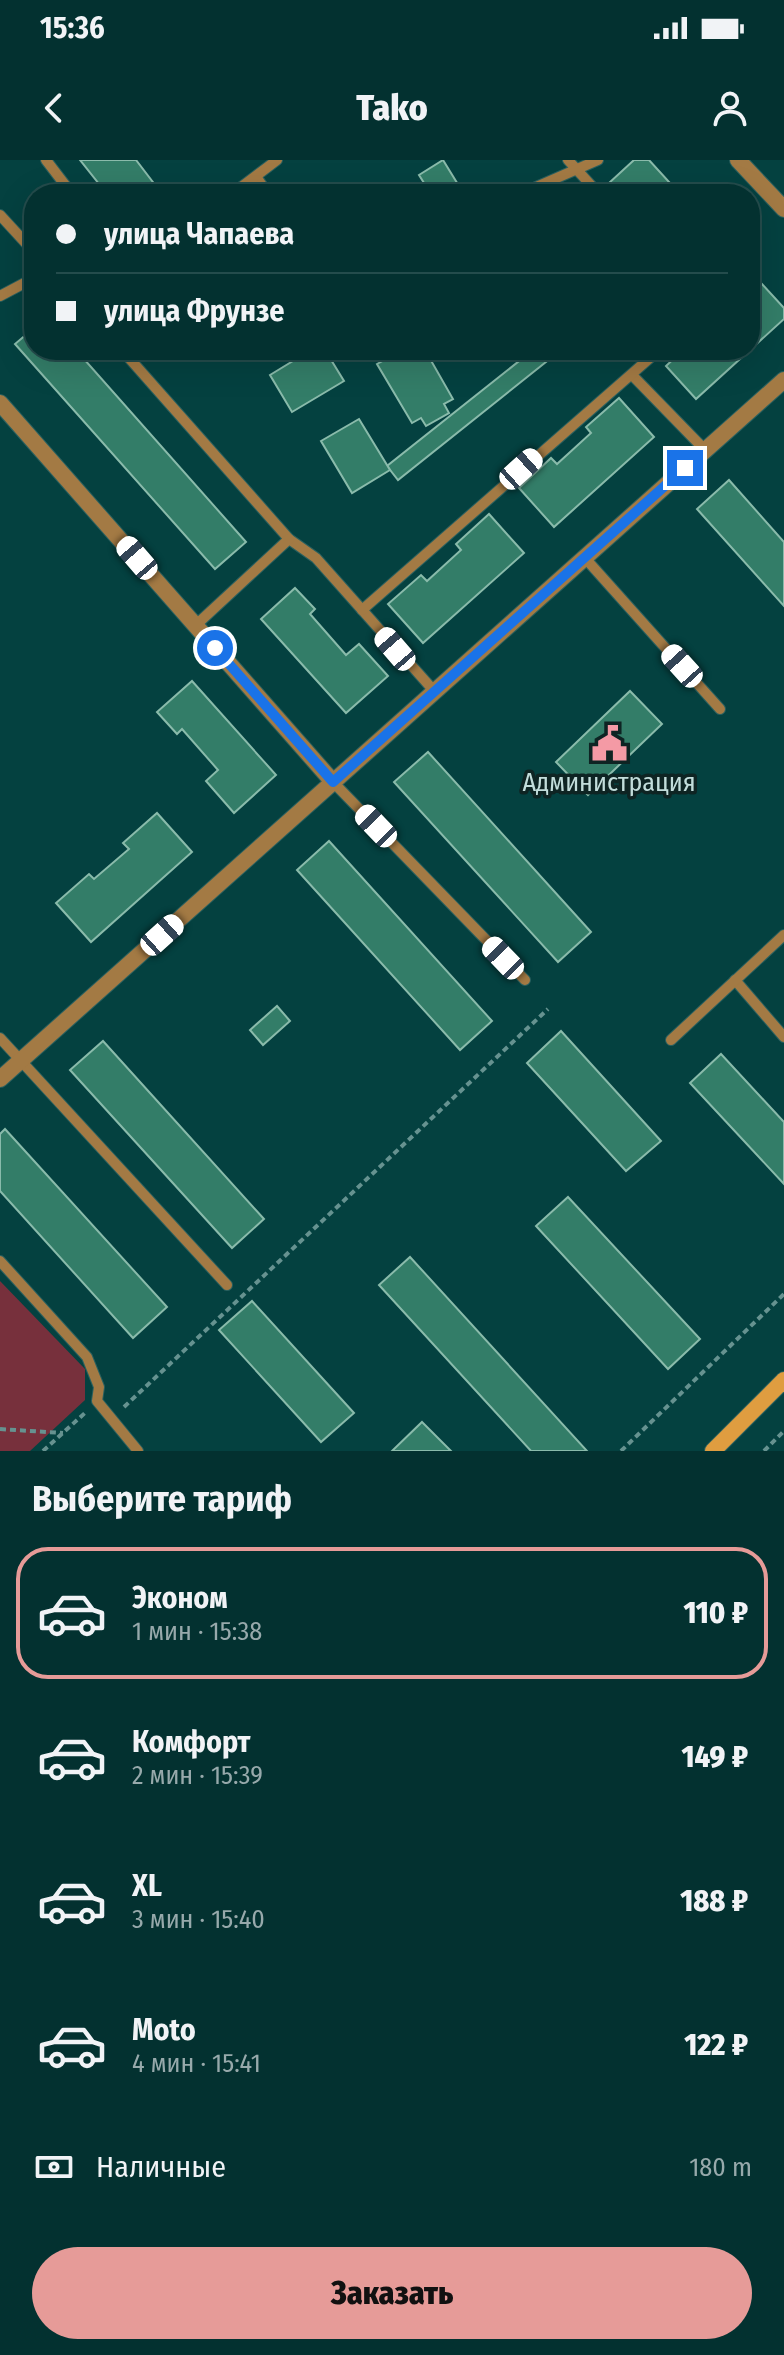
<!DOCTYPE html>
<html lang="ru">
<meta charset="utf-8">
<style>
:root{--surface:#033130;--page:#0d3938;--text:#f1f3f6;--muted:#97a9ab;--line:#244c4c;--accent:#e69b98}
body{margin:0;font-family:"Fira Sans Condensed",sans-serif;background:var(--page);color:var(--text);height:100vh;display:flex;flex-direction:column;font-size:30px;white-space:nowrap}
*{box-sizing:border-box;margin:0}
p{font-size:26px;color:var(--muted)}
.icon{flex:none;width:44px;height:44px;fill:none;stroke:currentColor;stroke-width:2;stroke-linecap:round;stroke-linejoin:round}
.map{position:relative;height:1291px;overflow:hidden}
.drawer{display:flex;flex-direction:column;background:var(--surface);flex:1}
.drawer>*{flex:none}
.hud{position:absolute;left:24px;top:24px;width:736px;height:176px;border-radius:32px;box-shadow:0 8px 32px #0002,0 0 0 2px var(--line);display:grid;align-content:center;height:176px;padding:0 32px;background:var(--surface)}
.end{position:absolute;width:36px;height:36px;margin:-18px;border:10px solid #1a73e8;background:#fff;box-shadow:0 0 0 4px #fff}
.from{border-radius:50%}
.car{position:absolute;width:24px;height:48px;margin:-24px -12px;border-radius:10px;box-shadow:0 0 6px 2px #0007;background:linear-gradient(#fff 24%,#345 0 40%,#fff 0 76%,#345 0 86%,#fff 0)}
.hud b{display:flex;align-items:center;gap:28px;height:76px;font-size:30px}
.hud b+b{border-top:2px solid var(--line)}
.hud i{width:20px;height:20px;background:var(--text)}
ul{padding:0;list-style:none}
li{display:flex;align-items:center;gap:24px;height:132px;margin:0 16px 12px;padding:0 16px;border:4px solid transparent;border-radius:32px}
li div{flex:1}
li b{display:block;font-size:30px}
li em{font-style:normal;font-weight:800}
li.selected{border-color:var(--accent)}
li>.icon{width:72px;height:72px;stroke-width:1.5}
h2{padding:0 32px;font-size:36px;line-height:96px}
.pay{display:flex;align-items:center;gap:20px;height:88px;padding:0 32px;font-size:30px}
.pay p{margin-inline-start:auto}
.primary-button{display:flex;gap:16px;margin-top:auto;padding:16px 32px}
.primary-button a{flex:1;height:92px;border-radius:48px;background:var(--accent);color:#111;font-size:32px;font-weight:800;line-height:92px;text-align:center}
.status{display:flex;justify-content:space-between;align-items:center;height:56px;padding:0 40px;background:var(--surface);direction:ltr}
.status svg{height:22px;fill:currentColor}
header{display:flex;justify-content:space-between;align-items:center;height:104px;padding:0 32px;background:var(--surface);font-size:36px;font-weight:800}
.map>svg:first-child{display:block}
.green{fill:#77303c}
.building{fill:#337d68;stroke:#8abbab;stroke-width:2}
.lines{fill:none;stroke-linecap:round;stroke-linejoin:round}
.service-casing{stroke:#2a605f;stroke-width:12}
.minor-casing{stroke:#2a605f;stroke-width:18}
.tertiary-casing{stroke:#2a605f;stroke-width:18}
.secondary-casing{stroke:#2a605f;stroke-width:18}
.path{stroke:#669290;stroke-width:4;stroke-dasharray:6 4;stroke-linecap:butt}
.service{stroke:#a37a44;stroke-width:10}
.minor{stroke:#a37a44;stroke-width:16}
.tertiary{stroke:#a37a44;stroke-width:16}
.secondary{stroke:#df9d40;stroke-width:16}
.route{stroke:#1a73e8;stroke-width:10}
.labels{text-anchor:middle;stroke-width:7;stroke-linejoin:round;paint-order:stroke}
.poi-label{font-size:26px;fill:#c2dddb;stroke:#0e2423}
</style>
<div class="status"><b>15:36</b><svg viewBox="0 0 49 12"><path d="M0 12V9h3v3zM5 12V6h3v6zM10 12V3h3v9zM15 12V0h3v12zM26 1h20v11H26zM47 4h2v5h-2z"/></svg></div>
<header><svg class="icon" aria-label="back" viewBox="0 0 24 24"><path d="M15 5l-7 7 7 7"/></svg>Tako<svg class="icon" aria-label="person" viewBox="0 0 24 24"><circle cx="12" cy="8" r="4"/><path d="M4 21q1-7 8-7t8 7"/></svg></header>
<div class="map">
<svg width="784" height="1291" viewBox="0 0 784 1291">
<rect width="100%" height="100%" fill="#044140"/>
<polygon class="green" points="0,1121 85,1209 85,1240 30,1291 0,1291"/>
<g class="building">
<polygon points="80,0 136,0 162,34 107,34"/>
<polygon points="443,0 462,31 457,34 431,34 419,15"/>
<polygon points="634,0 649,0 680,34 620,34 609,23"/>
<polygon points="399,25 404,34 386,34"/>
<polygon points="750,111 784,148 784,159 696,239 666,206 683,190 750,190"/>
<polygon points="34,168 34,190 76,190 246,382 215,409 15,184"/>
<polygon points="311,190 325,190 344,221 292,252 270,215"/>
<polygon points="381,190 425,190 453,239 444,244 449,253 426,266 421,258 412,263 377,204 386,199"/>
<polygon points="533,190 561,190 398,320 387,306"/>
<polygon points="619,238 654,277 554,367 519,328 551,298 557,304 591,273 586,267"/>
<polygon points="359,259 390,310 352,333 321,281"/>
<polygon points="729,320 784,382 784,446 697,349"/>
<polygon points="489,354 524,393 423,483 388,444 421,415 427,421 461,390 456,384"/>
<polygon points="295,428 315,449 310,454 346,495 359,484 388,516 346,553 261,459"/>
<polygon points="192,521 276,615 234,653 206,621 218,610 182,569 177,574 157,552"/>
<polygon points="630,531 662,564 588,635 556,602"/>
<polygon points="428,592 591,772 558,802 394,622"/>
<polygon points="157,653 192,692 91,782 56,743 89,714 94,719 129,689 123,683"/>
<polygon points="329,681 492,861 460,890 297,710"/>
<polygon points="277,846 290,861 263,885 250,870"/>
<polygon points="561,871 661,981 626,1011 527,903"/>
<polygon points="103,881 264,1059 232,1088 70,910"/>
<polygon points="721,894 784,962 784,1024 690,923"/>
<polygon points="5,969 167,1147 133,1178 0,1031 0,974"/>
<polygon points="568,1037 700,1179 668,1209 536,1066"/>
<polygon points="410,1097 587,1291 531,1291 379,1125"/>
<polygon points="252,1141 354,1253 321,1282 219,1170"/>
<polygon points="422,1262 451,1291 392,1291"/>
</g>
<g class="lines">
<defs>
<g id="service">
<polyline points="46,0 72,34"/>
<polyline points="568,0 599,34"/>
<polyline points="257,18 268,34"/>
<polyline points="232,34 277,0"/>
<polyline points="520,34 598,0"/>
<polyline points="0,55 34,92"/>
<polyline points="0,136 34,118"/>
<polyline points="122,190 289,379 316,398 435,532"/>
<polyline points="270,194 276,190"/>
<polyline points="632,215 705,290"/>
<polyline points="585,398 720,549"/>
<polyline points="362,450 659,190"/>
<polyline points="196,465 289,379"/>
<polyline points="333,622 525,820"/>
<polyline points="735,820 784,877"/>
<polyline points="0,878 227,1125"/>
<polyline points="671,880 784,775"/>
<polyline points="0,1101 87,1197 99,1227 97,1241 138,1291"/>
</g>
<g id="minor">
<polyline points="0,243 333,622"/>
<polyline points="0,919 784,220"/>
</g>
<polyline id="tertiary" points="738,0 784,49"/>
<polyline id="secondary" points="713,1291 784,1220"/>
</defs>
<use href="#service" class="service-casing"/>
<use href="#minor" class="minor-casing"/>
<use href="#tertiary" class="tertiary-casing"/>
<use href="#secondary" class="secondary-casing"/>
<g class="path">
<polyline points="124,1247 548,849"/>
<polyline points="0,1269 63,1273"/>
<polyline points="43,1291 86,1252"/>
<polyline points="621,1291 784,1134"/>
<polyline points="764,1291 784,1271"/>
</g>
<use href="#service" class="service"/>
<use href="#minor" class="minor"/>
<use href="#tertiary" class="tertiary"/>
<use href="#secondary" class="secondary"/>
</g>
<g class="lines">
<polyline class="route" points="215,488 333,622 685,308"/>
</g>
<defs>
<symbol id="civic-bare" viewBox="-9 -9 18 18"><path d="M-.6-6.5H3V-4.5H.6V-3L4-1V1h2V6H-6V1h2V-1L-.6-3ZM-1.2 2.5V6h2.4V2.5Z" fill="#f49aa5" stroke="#0e2423" stroke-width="2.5" paint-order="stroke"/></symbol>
</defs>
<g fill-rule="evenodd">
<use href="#civic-bare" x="584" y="558" width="51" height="51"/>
</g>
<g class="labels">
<g class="poi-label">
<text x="609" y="631">Администрация</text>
</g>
</g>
</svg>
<i class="end from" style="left:215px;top:488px"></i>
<i class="end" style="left:685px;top:308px"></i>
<i class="car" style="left:521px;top:309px;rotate:48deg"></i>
<i class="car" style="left:137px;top:398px;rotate:319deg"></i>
<i class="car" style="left:395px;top:489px;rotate:319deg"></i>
<i class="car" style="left:682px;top:506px;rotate:318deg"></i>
<i class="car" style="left:376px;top:666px;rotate:316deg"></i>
<i class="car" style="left:162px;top:775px;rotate:48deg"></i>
<i class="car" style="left:503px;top:798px;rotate:316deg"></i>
<div class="hud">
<b><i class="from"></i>улица Чапаева</b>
<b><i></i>улица Фрунзе</b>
</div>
</div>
<section class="drawer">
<h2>Выберите тариф</h2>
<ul>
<li class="selected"><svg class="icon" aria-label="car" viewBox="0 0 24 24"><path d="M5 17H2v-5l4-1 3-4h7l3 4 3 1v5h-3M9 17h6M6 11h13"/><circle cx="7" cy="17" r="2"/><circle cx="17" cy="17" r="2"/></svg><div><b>Эконом</b><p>1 мин · 15:38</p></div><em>110 ₽</em></li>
<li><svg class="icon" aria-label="car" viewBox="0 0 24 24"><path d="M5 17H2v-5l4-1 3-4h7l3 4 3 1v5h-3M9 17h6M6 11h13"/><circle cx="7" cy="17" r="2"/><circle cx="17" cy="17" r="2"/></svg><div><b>Комфорт</b><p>2 мин · 15:39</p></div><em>149 ₽</em></li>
<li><svg class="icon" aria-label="car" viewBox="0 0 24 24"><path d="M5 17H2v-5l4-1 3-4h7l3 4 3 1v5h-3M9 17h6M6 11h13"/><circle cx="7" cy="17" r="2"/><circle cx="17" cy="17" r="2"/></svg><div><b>XL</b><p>3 мин · 15:40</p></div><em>188 ₽</em></li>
<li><svg class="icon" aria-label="car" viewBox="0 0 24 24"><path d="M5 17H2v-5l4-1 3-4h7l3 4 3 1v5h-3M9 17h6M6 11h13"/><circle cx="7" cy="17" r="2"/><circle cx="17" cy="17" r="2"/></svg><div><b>Moto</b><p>4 мин · 15:41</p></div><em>122 ₽</em></li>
</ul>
<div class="pay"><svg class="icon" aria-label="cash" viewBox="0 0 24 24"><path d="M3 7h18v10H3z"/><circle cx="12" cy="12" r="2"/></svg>Наличные<p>180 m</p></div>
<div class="primary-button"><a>Заказать</a></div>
</section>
